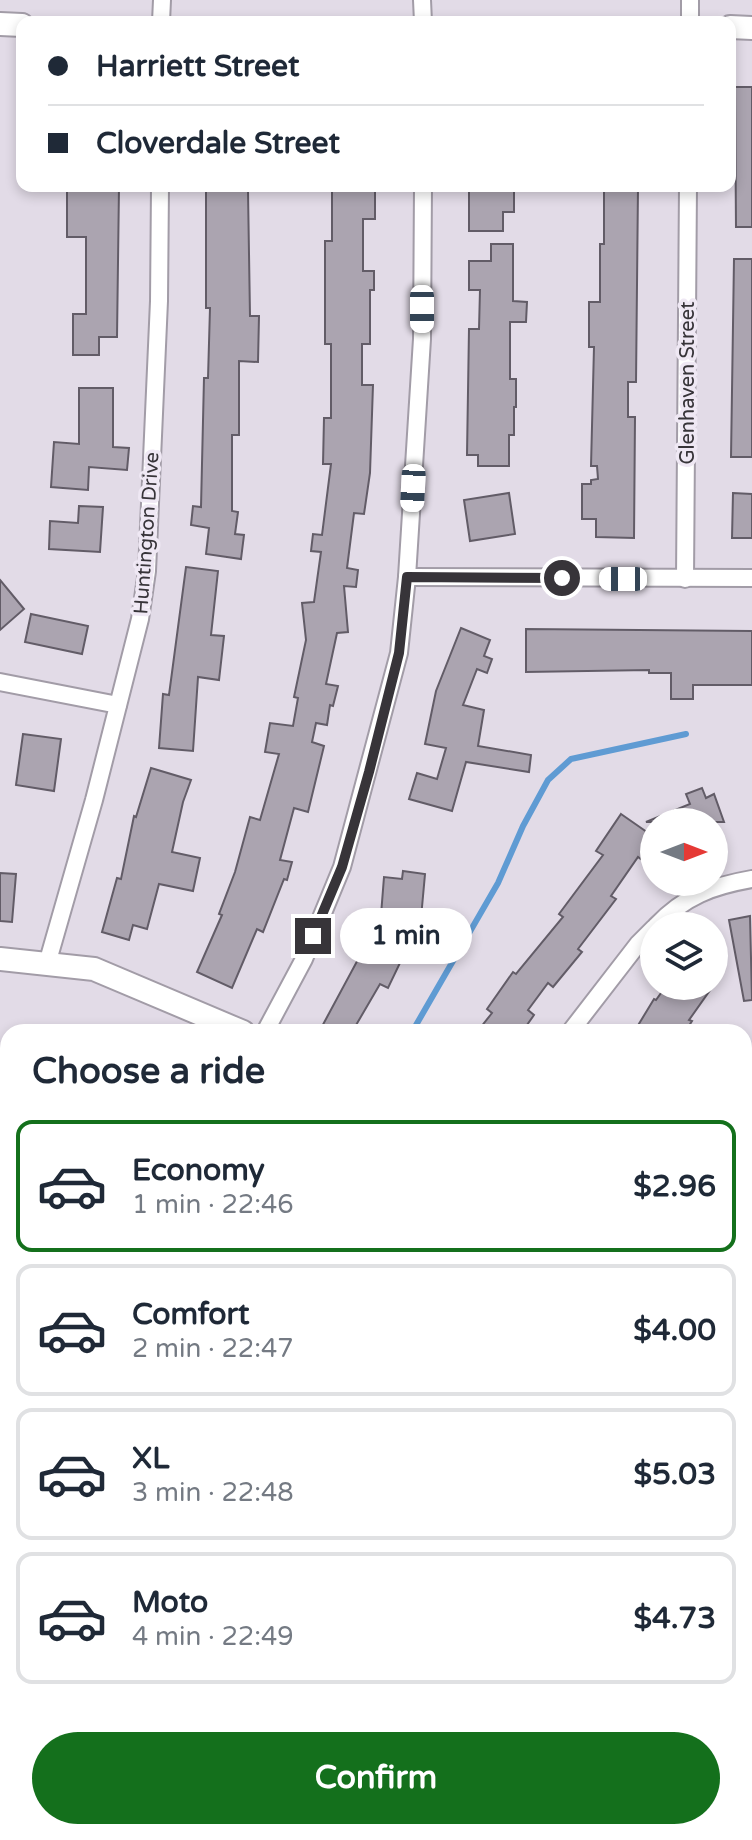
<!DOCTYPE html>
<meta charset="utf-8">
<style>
:root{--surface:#fff;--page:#f2f2f3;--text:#1f2937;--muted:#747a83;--line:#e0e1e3;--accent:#14701c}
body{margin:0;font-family:"Varela Round",sans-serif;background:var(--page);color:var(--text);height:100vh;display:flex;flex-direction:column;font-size:30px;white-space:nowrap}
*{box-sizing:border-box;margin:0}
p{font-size:26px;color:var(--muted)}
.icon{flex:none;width:44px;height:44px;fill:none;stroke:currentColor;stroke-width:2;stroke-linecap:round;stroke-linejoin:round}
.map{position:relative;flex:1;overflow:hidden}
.drawer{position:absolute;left:0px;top:1024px;width:752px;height:816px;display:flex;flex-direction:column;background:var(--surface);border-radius:24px 24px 0 0;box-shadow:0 4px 12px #0003}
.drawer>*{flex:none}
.banner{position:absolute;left:16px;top:16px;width:720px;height:176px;border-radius:16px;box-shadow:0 4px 12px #0003;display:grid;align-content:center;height:176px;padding:0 32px;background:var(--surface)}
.needle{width:52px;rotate:90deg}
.fabs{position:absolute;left:640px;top:808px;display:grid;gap:16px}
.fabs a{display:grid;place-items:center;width:88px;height:88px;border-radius:50%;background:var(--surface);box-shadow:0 4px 12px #0003;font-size:40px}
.end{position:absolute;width:36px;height:36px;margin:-18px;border:10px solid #373439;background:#fff;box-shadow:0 0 0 4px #fff}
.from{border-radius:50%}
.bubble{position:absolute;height:56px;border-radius:28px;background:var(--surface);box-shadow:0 4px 12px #0003;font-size:26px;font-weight:800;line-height:56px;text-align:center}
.car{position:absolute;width:24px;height:48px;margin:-24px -12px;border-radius:10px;box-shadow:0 0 6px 2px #0007;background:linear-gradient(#fff 24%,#345 0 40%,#fff 0 76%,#345 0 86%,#fff 0)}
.banner b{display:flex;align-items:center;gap:28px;height:76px;font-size:30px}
.banner b+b{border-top:2px solid var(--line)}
.banner i{width:20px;height:20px;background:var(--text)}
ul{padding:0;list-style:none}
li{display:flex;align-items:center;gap:24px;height:132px;margin:0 16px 12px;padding:0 16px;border:4px solid var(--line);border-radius:16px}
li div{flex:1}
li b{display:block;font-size:30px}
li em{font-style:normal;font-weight:800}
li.on{border-color:var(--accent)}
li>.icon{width:72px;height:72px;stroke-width:1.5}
h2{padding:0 32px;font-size:36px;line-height:96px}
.action{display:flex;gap:16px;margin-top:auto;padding:16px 32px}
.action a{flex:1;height:92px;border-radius:48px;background:var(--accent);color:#fff;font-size:32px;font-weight:800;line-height:92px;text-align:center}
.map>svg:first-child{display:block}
.built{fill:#d8cee0}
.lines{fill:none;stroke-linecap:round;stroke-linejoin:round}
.stream{stroke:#5f9bd3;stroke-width:6}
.building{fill:#aba4b0;stroke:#625c67;stroke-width:2}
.lane-casing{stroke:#a29ca7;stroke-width:12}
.street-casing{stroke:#a29ca7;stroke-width:20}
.secondary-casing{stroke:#a29ca7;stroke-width:26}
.lane{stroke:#fff;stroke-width:8}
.street{stroke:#fff;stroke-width:16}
.secondary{stroke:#fff;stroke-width:22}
.route{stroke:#373439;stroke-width:10}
.labels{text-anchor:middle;stroke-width:7;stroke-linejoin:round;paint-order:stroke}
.street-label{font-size:20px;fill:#373439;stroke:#efe8f4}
</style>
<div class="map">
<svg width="752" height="1840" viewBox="0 0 752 1840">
<rect width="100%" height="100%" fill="#e2dbe7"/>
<polygon class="built" points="744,1441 752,1446 752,1840 511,1840 511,1832 744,1832"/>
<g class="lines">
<g class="stream">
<polyline points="412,1032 498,883 523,826 548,780 571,759 686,734"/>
<polyline points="0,1108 8,1109"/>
<polyline points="75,1840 75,1832"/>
</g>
</g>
<g class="building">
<polygon points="735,87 752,87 752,227 736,227"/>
<polygon points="332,186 375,186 375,219 363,219 363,271 374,271 374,290 370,290 370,344 362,344 362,385 373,385 370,473 364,514 354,513 347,568 358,570 356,587 344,586 348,632 337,633 326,684 338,686 333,706 330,705 327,725 316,723 312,742 324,746 308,812 294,808 280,860 292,862 287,880 284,879 263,932 257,929 232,988 197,972 222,915 219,914 235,872 250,817 260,820 279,754 265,752 270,723 293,726 298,698 294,697 306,640 302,603 314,602 321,552 311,551 313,534 322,535 331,464 323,464 324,418 331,418 331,344 325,344 325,241 332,241"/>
<polygon points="469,186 514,186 514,212 503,212 503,231 469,231"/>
<polygon points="67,187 119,187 117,337 99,337 99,355 73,355 73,314 86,314 86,237 67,237"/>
<polygon points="604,187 638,187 636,382 628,382 628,417 635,417 634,538 596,537 596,519 582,519 582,484 591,484 591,480 598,479 597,466 591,466 594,347 589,347 589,302 600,302 600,244 604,244"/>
<polygon points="206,191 248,191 250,316 259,316 258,362 239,361 239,435 232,435 232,511 238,512 235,534 244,535 241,559 206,554 209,528 191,525 193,506 201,507 204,378 208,378 210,308 206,308"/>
<polygon points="491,244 513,244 513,301 527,302 526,322 510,322 510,379 516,379 516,407 514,407 514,435 509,435 509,466 478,466 478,455 467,455 469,329 479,329 480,290 469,290 469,261 491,261"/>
<polygon points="734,259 752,259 752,457 731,457"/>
<polygon points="79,388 113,388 113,447 129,448 127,470 89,467 88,490 51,487 54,442 79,444"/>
<polygon points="509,493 515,534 470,541 464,500"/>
<polygon points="733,493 752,494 752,538 732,538"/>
<polygon points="79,506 103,507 100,552 49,549 50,521 78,523"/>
<polygon points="186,567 218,571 211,635 224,636 219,680 198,677 193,751 159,748 163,694 169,695"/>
<polygon points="0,580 24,609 0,630"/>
<polygon points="31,614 88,626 82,654 25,642"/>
<polygon points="461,628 490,640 484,656 492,659 487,673 477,669 463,705 484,710 478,746 531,755 529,772 466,762 452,811 409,799 417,773 437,779 446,748 425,744 436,691"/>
<polygon points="526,629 752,631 752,685 693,685 693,699 671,699 671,673 649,673 649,670 526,672"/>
<polygon points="23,734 61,739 54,791 16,785"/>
<polygon points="151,768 191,780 183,802 172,852 200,858 193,891 159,884 147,929 133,925 129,940 102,932 117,878 121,879 134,816 136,817"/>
<polygon points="702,788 706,798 714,794 724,822 646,822 690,804 686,794"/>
<polygon points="621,814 654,837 654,869 638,857 611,896 616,899 578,949 582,952 553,987 548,983 528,1010 534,1015 522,1032 477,1032 492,1013 487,1009 513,972 516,974 563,917 559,914 603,855 596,851"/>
<polygon points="403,871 425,874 421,918 381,915 384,877 402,879"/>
<polygon points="0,873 16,874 12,922 0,921"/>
<polygon points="750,916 752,1000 744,1001 729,920"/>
<polygon points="383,929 410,942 388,988 380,984 352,1032 319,1032 362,952 370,956"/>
<polygon points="666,986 713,986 689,1020 692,1021 685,1032 634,1032 654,999 656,1000"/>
</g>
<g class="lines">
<defs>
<polyline id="lane" points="562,1840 563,1832"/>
<g id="street">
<polyline points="422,0 423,22"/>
<polyline points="161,22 162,0"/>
<polyline points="690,22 690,0"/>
<polyline points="407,577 752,578"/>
<polyline points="685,579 688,186"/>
<polyline points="0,682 118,705"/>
<path d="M 656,926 C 685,896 712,886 752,879"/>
<polyline points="47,964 94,800 140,619 147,571 159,301 160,186"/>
<polyline points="265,1032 304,959 342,867 399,653 407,577 422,339 423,186"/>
<polyline points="570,1032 638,944 654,928"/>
<polyline points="0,1264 8,1269"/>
<polyline points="744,1279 752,1268"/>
<polyline points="0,1475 8,1462"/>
<polyline points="228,1840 228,1832"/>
<polyline points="495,1840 496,1832"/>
</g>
<g id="secondary">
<polyline points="0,24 22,25"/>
<polyline points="730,27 752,28"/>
<polyline points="0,959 94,969 243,1032"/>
<polyline points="744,1399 752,1406"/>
</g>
</defs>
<use href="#lane" class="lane-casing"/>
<use href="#street" class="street-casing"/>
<use href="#secondary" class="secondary-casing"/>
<use href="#lane" class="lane"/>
<use href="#street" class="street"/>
<use href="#secondary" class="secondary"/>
</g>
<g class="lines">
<polyline class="route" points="313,936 342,867 369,772 399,653 407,577 562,578"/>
</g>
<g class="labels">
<g class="street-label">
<text transform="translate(687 383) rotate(-90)" y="7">Glenhaven Street</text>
<text transform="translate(146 533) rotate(-86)" y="7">Huntington Drive</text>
</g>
</g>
</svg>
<div class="fabs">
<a><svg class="needle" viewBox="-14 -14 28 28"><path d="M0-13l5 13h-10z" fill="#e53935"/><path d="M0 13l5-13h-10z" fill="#747a83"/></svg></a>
<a><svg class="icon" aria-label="layers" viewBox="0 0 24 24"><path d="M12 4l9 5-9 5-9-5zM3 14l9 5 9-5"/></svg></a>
</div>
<i class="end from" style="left:562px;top:578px"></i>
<i class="end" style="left:313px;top:936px"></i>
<div class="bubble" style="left:340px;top:908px;width:132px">1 min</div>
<i class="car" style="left:422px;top:309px;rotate:180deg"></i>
<i class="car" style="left:413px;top:488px;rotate:183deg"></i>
<i class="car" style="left:623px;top:579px;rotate:270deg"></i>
<div class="banner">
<b><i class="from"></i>Harriett Street</b>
<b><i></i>Cloverdale Street</b>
</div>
<section class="drawer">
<h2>Choose a ride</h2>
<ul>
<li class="on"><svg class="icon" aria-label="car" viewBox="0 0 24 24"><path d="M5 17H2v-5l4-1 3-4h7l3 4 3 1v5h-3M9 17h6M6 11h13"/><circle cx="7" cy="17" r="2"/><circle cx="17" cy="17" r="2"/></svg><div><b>Economy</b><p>1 min · 22:46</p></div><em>$2.96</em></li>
<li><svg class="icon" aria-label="car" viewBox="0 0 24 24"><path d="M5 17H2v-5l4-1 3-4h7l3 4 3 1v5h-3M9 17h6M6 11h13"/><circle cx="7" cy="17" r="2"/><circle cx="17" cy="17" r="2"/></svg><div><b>Comfort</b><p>2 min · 22:47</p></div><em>$4.00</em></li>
<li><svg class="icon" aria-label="car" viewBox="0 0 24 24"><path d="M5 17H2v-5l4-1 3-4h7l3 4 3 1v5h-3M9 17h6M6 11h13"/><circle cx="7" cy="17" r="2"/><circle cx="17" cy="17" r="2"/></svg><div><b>XL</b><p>3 min · 22:48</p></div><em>$5.03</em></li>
<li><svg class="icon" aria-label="car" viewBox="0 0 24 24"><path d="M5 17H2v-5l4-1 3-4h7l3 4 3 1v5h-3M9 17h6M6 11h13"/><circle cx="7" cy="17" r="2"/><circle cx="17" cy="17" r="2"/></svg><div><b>Moto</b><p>4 min · 22:49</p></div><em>$4.73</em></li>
</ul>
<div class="action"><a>Confirm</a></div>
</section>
</div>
